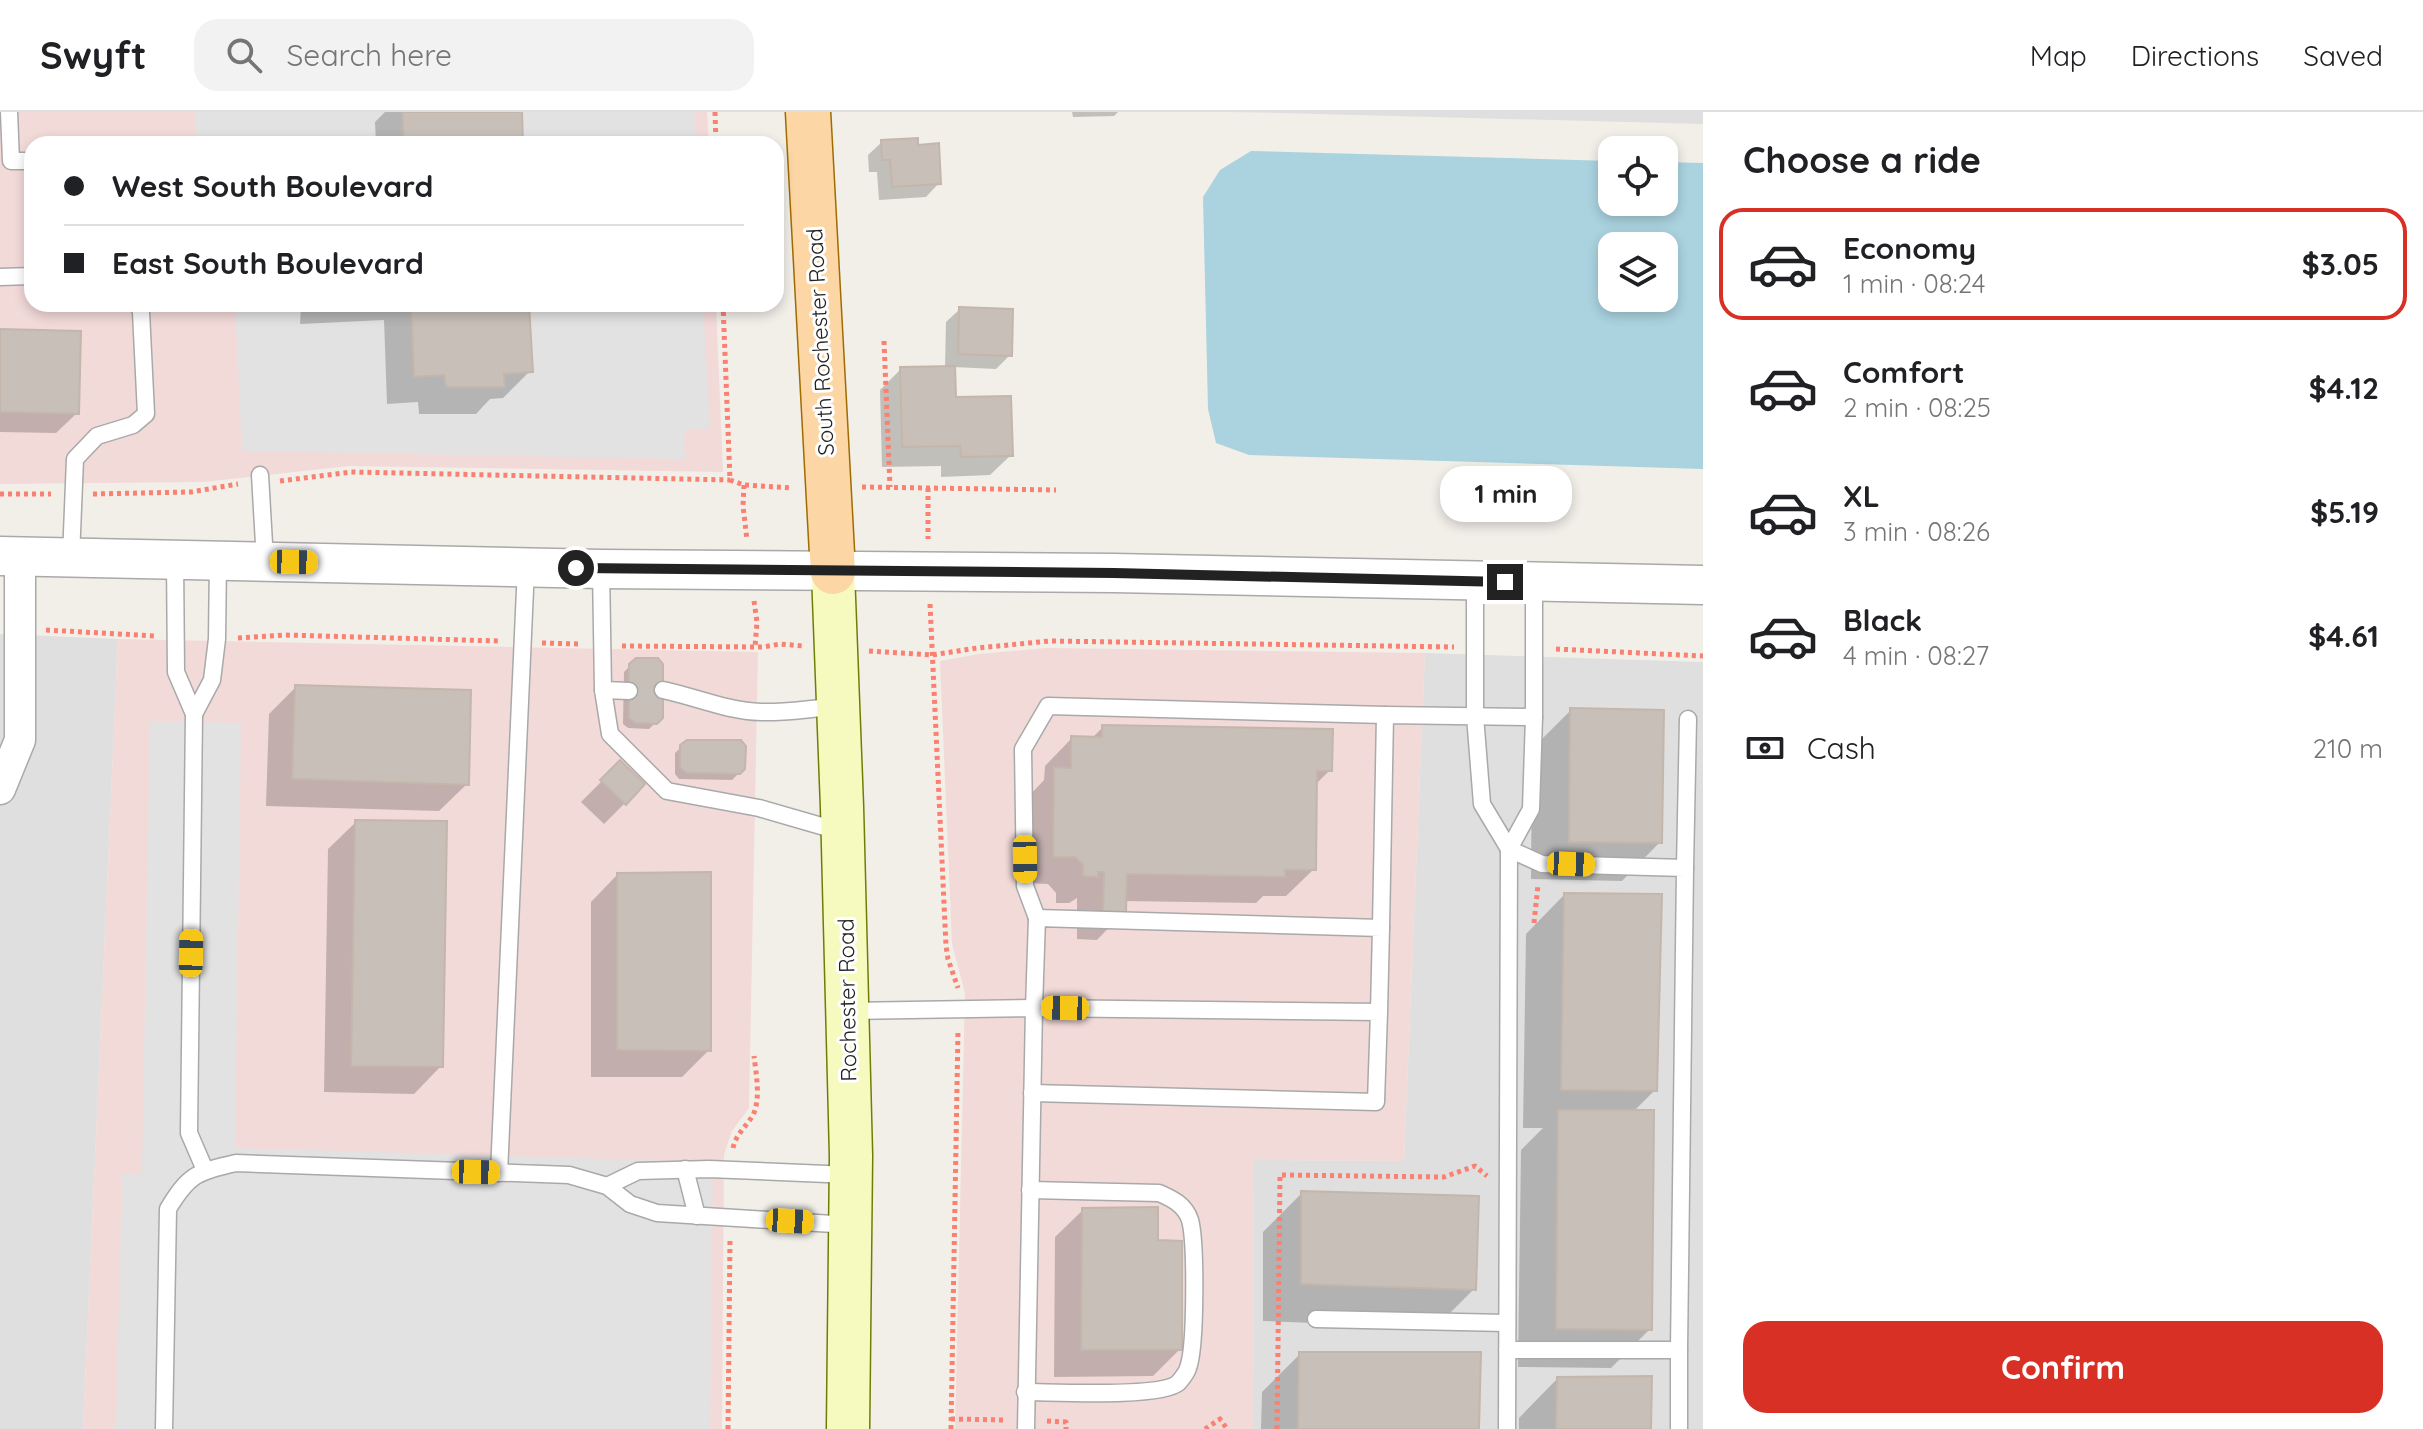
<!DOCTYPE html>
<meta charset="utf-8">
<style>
:root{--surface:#fff;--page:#f2f2f2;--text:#202124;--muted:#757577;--line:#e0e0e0;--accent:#d93025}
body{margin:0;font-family:Quicksand,sans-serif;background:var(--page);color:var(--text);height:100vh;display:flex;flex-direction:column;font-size:30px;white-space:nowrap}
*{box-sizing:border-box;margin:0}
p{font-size:26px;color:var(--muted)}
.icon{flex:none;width:44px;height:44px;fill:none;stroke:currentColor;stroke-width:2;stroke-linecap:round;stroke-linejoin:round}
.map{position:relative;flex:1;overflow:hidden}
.drawer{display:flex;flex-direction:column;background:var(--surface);width:720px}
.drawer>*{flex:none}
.hud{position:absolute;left:24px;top:24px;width:760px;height:176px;border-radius:24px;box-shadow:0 4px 12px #0003;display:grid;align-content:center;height:176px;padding:0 40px;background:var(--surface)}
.fabs{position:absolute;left:1598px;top:24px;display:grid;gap:16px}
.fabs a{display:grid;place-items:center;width:80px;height:80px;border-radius:16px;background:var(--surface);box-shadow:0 4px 12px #0003;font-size:40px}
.end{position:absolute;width:36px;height:36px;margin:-18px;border:10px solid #222;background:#fff;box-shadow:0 0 0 4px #fff}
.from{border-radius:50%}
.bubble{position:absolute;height:56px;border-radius:24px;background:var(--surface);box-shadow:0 4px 12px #0003;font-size:26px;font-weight:700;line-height:56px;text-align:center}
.car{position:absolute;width:24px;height:48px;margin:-24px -12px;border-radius:10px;box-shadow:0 0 6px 2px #0007;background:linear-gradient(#f5c518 24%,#345 0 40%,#f5c518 0 76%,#345 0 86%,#f5c518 0)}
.hud b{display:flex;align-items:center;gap:28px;height:76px;font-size:30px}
.hud b+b{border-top:2px solid var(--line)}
.hud i{width:20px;height:20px;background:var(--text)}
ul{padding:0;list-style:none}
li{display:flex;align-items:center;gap:24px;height:112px;margin:0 16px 12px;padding:0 24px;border:4px solid transparent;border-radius:24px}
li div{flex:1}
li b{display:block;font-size:30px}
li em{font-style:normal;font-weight:700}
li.selected{border-color:var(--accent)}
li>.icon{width:72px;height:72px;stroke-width:1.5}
h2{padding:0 40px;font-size:36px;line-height:96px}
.pay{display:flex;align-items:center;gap:20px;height:88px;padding:0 40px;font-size:30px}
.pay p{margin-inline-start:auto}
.primary-button{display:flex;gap:16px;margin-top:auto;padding:16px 40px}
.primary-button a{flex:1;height:92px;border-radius:24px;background:var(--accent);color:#fff;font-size:32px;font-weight:700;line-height:92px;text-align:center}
header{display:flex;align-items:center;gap:48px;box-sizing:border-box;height:112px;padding:0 40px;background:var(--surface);border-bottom:2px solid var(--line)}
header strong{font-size:38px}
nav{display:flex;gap:44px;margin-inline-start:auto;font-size:28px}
.search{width:560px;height:72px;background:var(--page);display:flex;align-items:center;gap:20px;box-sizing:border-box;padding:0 28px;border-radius:24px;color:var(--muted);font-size:30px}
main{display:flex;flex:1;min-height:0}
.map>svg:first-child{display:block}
.residential{fill:#e0dfdf}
.commercial{fill:#f2dad9}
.parking{fill:#e2e2e2}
.water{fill:#aad3df;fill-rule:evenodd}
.shadow{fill:#0003}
.building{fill:#c7bfb8;stroke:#c4b6ab;stroke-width:2}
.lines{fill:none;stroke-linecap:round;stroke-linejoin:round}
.service-casing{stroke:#a9a9a9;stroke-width:19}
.minor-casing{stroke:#a9a9a9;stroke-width:33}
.tertiary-casing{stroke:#a9a9a9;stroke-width:41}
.secondary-casing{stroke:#707d05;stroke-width:45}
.primary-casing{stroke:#a06b00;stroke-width:47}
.path{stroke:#fa8072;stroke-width:5;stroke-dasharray:4 4;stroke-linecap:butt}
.service{stroke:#fff;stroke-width:16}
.minor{stroke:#fff;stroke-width:30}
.tertiary{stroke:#fff;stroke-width:38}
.secondary{stroke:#f7fabf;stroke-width:42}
.primary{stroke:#fcd6a4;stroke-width:44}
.route{stroke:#222;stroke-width:10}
.labels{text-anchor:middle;stroke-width:6;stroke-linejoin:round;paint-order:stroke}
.street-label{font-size:22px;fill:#222;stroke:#fff}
</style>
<header>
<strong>Swyft</strong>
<div class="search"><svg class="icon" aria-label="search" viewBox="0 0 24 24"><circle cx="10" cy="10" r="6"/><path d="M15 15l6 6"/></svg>Search here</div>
<nav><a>Map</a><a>Directions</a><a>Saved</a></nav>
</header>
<main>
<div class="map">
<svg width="1703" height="1317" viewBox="0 0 1703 1317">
<rect width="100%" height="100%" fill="#f2efe9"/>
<g class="residential">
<polygon points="1226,0 1703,0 1703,12 1281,1"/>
<polygon points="0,522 118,527 83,1317 0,1317"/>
<polygon points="1425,541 1703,550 1703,1317 1253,1317 1254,1048 1404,1049"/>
</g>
<g class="commercial">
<polygon points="0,0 707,0 709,32 32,32 32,192 716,192 723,360 349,354 204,370 0,372"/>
<polygon points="118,527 758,540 749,996 732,1019 724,1043 722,1317 83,1317"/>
<polygon points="1047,536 1425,541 1404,1049 1254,1048 1253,1317 955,1317 965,881 952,832 940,549 979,542"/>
</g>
<g class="parking">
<polygon points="195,0 402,0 404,32 196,32"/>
<polygon points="522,0 694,0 696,32 523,32"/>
<polygon points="235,192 411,192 414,265 444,263 446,275 504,275 504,262 532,259 529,192 703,192 710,318 688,317 684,325 685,347 242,339"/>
<polygon points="150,609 241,611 235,1036 713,1050 710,1317 116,1317 122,1062 142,1062"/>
</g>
<path class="water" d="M 1251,39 L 1612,49 L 1612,90 L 1664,90 L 1664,50 L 1703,51 L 1703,357 L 1249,343 L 1216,331 L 1208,297 L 1203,85 L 1220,58 ZM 1612,134 L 1664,134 L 1664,186 L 1612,186 Z"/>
<g class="shadow">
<polygon points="385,0 520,0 521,32 376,32 375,10"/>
<polygon points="1072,0 1118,0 1114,4 1073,5"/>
<polygon points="882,30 916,35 939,71 926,85 879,88 877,60 869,60 868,43"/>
<polygon points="301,192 527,192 530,259 503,286 490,287 476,302 419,302 418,290 387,292 384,208 300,212"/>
<polygon points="960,197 1010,243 996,257 953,255 954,287 1011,343 990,363 941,365 941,354 882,355 880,278 901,257 945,256 946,210"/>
<polygon points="0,219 77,301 56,321 0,320"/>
<polygon points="636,548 661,605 649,617 628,616 623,612 624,560"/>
<polygon points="296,575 467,672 439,699 266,694 269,602"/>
<polygon points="1571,598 1660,730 1622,769 1531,767 1532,637"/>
<polygon points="1103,615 1330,658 1315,673 1314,757 1286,784 1263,784 1256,791 1124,789 1124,800 1097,828 1077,827 1077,786 1069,791 1056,791 1056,781 1048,772 1027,771 1028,685 1044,668 1045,654 1072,626 1091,627"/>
<polygon points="687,630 744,656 732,668 679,667 675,662 675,641"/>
<polygon points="620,651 625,691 604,712 581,690"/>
<polygon points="356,710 441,954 414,982 324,980 328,737"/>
<polygon points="618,762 709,938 682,965 591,965 591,790"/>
<polygon points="1564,783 1655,978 1633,1000 1650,1217 1611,1256 1518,1255 1521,1038 1543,1016 1523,1016 1526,822"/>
<polygon points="1302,1081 1474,1177 1435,1216 1263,1209 1263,1120"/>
<polygon points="1083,1098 1156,1130 1180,1237 1153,1264 1054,1265 1055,1125"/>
<polygon points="1300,1242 1477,1317 1261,1317 1262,1280"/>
<polygon points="1557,1267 1649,1317 1519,1317 1519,1306"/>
</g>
<g class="building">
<polygon points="402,0 522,0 523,32 404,32"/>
<polygon points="918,26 918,33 939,31 941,72 892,75 890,48 882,48 881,28"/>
<polygon points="411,192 529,192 533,260 504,262 505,275 446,275 444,263 414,265"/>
<polygon points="959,195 1013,197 1012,244 958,242"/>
<polygon points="0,217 81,219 79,302 0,300"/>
<polygon points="955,254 956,285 1011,284 1013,344 961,345 960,334 902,335 900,255"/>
<polygon points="636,546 658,546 663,552 663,606 657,612 635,611 629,606 629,552"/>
<polygon points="295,573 471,578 469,673 292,667"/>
<polygon points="1570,596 1664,598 1662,731 1569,730"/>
<polygon points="1102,613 1333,617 1332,659 1317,659 1316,758 1285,758 1285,765 1127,762 1126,801 1103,800 1104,760 1098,760 1098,765 1083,764 1083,753 1075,745 1053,745 1054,655 1071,656 1071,624 1102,625"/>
<polygon points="687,628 741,628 746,634 745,657 740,662 686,661 680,655 680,633"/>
<polygon points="620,648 645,672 626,693 600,668"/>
<polygon points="355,708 447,709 443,955 351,954"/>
<polygon points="711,760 711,939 617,938 617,761"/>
<polygon points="1564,781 1662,782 1657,979 1561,978"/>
<polygon points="1558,998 1654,998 1652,1218 1556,1217"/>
<polygon points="1301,1079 1479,1084 1476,1178 1301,1172"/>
<polygon points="1158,1095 1158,1128 1182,1129 1182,1238 1081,1238 1082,1096"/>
<polygon points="1299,1240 1481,1240 1479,1317 1298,1317"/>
<polygon points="1652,1264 1651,1317 1556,1317 1557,1265"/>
</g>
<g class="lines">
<defs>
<g id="service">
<polyline points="9,0 11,49 32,49"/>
<polyline points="0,165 32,164"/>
<polyline points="260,363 265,449"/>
<polyline points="71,445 75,347 97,324 133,313 146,302 141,200 138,192"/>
<polyline points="175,448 176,560 194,602 189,1021 205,1058"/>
<polyline points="601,457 603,578 610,622 667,679 759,696 842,720"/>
<polyline points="1475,469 1475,604 1482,692 1509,737 1531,697 1534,605 1534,470"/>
<polyline points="603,578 629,579"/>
<path d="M 663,578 C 696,585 727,599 761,600 C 786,601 812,596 837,595"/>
<polyline points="194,602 212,568 217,527 218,448"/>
<polyline points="1685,756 1688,607"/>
<polyline points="1037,806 1025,774 1023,637 1048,594 1385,603"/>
<polyline points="1381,816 1385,603 1534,605"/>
<polyline points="848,899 1034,896 1026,1317"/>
<polyline points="1032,981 1376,990 1379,900 1034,896 1037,806 1381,816 1379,900"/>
<polyline points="685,1057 697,1104"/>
<polyline points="499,1061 526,455"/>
<polyline points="607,1074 638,1059 709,1057 850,1063"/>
<polyline points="1316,1207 1507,1211"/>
<path d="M 1025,1280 C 1053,1280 1161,1286 1178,1271 C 1181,1268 1187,1260 1188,1256 C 1196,1235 1196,1130 1190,1108 C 1185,1093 1173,1087 1159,1081 L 1030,1078"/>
<path d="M 164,1317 L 168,1097 C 189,1062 197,1060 236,1051 L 569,1063 L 607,1074 L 630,1092 L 657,1101 L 849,1113"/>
<polyline points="1507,1317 1509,737 1542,752 1685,756 1679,1238 1507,1238"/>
<polyline points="1679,1317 1679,1238"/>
</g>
<polyline id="minor" points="0,677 20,628 20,444"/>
<polyline id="tertiary" points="0,444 601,457 1114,461 1703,473"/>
<polyline id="secondary" points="833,460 842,695 851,1044 848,1317"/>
<polyline id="primary" points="808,0 833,460"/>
</defs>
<use href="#service" class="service-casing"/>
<use href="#minor" class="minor-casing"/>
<use href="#tertiary" class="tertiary-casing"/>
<use href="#secondary" class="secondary-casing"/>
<use href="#primary" class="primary-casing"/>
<g class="path">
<polyline points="715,0 716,32"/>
<polyline points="723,192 730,368 744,373 792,376"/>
<polyline points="884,229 890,375"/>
<polyline points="280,369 351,360 730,368"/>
<polyline points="744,373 743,394 747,428"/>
<polyline points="862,375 1056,378"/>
<polyline points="928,376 928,427"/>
<polyline points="0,382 51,382"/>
<polyline points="93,382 191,380 238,372"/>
<polyline points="754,489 757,510 755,535"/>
<polyline points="930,492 946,834 948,847 958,876"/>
<polyline points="46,518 156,524"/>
<polyline points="238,526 285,523 500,529"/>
<polyline points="542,531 580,532"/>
<polyline points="622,534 763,535 780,532 803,534"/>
<polyline points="1556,537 1703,544"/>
<polyline points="869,539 932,543 977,536 1050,529 1454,535"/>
<polyline points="1534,811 1538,773"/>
<path d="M 733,1036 C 736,1022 746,1015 753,1003 C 761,987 756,961 754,944"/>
<polyline points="951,1307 1005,1308"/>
<polyline points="1047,1309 1066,1310 1066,1317"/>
<polyline points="728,1317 730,1126"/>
<polyline points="951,1317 958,918"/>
<polyline points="1205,1317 1220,1307 1227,1317"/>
<polyline points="1277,1317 1280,1063 1444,1065 1475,1054 1487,1064"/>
</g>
<use href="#service" class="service"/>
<use href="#minor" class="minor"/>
<use href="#tertiary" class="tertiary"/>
<use href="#secondary" class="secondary"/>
<use href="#primary" class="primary"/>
</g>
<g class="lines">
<polyline class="route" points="576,456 1114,461 1505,470"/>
</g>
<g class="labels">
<g class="street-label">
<text transform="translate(820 230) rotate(-93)" y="8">South Rochester Road</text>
<text transform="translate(847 888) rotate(-91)" y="8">Rochester Road</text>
</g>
</g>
</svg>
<div class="fabs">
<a><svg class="icon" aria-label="locate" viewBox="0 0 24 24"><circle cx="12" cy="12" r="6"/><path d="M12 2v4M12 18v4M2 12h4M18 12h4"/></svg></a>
<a><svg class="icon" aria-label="layers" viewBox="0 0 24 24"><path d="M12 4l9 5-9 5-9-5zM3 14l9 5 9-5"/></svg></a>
</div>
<i class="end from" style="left:576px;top:456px"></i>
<i class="end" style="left:1505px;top:470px"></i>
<div class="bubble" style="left:1440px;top:354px;width:132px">1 min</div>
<i class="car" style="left:294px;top:450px;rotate:91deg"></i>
<i class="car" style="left:1025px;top:747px;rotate:179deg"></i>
<i class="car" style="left:1571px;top:752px;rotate:92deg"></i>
<i class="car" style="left:191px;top:841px;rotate:1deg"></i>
<i class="car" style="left:1065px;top:896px;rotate:271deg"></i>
<i class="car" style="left:476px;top:1060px;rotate:91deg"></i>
<i class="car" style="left:790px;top:1109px;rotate:93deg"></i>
<div class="hud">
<b><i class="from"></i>West South Boulevard</b>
<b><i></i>East South Boulevard</b>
</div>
</div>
<section class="drawer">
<h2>Choose a ride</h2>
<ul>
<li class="selected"><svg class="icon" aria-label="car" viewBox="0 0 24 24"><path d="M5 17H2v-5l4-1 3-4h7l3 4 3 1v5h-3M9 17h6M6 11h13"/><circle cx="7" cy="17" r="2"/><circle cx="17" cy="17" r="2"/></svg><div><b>Economy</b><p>1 min · 08:24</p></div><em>$3.05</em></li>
<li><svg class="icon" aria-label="car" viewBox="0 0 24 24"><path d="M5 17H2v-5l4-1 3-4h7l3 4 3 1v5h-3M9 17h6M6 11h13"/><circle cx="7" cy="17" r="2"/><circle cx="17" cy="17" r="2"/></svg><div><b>Comfort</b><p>2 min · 08:25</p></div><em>$4.12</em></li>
<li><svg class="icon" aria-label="car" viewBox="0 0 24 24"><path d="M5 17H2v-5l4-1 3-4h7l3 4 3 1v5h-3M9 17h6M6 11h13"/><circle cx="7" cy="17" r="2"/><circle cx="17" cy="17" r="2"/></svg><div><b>XL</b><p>3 min · 08:26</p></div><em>$5.19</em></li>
<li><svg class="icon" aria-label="car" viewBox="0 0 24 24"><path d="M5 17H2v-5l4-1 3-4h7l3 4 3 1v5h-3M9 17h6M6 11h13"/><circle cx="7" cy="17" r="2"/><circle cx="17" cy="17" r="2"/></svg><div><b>Black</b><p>4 min · 08:27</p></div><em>$4.61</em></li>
</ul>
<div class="pay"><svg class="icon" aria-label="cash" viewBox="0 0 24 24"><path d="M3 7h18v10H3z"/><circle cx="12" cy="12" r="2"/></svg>Cash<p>210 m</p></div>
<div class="primary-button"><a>Confirm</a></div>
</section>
</main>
